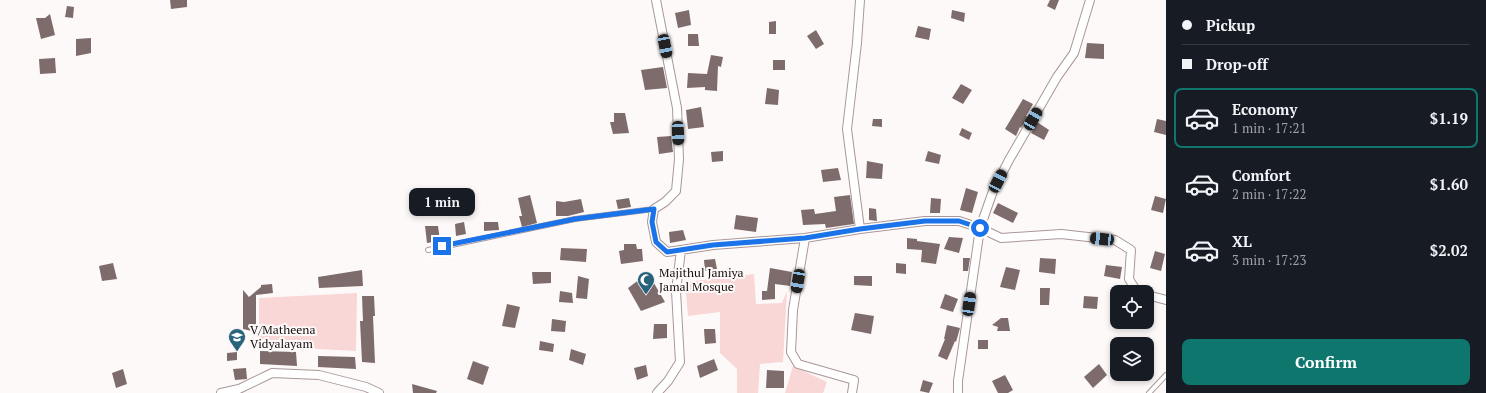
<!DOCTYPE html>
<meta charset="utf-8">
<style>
:root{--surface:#171b24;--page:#20242c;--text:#f1f3f6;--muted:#9ea1a6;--line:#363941;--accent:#0f766e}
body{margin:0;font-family:"PT Serif",serif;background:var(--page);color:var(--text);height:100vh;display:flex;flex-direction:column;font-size:15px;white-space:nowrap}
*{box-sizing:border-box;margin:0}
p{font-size:13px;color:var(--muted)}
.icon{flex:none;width:22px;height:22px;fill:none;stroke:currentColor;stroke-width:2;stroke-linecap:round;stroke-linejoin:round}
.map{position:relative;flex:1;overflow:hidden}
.drawer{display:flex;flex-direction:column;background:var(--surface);width:320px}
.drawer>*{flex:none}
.guide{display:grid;align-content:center;height:88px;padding:0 16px;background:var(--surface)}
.fabs{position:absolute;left:1110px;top:285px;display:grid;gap:8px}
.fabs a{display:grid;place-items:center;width:44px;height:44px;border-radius:8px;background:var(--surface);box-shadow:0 2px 6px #0003;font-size:20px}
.end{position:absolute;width:18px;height:18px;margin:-9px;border:5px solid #1a73e8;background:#fff;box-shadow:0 0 0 2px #fff}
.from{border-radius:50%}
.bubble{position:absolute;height:28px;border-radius:8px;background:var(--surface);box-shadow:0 2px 6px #0003;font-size:13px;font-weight:800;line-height:28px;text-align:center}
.car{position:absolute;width:12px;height:24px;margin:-12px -6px;border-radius:5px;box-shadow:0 0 3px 1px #0007;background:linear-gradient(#222 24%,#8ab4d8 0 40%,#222 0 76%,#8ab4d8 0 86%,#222 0)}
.guide b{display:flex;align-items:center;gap:14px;height:38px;font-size:15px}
.guide b+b{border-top:1px solid var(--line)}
.guide i{width:10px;height:10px;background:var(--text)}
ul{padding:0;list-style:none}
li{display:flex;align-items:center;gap:12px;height:60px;margin:0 8px 6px;padding:0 8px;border:2px solid transparent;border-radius:8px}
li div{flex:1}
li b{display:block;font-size:15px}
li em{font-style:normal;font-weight:800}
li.active{border-color:var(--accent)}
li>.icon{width:36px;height:36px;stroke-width:1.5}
.cta{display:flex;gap:8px;margin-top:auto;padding:8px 16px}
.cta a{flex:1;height:46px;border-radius:8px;background:var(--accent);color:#fff;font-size:16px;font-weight:800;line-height:46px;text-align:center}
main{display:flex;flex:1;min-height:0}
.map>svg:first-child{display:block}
.green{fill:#f9d7d6}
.building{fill:#7e6c6c}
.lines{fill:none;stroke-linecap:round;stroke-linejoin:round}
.service-casing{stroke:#aa9797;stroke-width:6}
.minor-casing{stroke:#aa9797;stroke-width:10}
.service{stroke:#fff;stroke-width:4}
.minor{stroke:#fff;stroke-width:8}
.route{stroke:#1a73e8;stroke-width:5}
.labels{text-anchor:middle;stroke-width:4;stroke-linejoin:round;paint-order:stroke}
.poi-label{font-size:12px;fill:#130c0c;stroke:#fef9f9;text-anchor:start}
</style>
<main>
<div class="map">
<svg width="1166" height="393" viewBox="0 0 1166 393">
<rect width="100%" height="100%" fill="#fef9f9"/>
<g class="green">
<polygon points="754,274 756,304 782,303 787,291 783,362 760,364 758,393 737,393 737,369 720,353 720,312 688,316 685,282"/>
<polygon points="357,293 356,351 259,346 259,298"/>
<polygon points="793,366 827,382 823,393 785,393"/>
</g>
<g class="building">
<polygon points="170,0 187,0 187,7 171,9"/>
<polygon points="1050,0 1059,0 1055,10 1047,6"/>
<polygon points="67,6 74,7 73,18 65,17"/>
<polygon points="689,10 691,25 678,28 675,13"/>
<polygon points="952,10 965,13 964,22 951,18"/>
<polygon points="50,14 55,35 41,39 36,18 45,18"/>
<polygon points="776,21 776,34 769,34 769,22"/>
<polygon points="918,26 931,29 929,40 915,37"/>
<polygon points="816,30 824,44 816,49 807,36"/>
<polygon points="688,34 698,34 699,46 688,46"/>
<polygon points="91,38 91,53 76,56 76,39"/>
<polygon points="1087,43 1104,44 1104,59 1085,58"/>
<polygon points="711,55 723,57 721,67 718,66 717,91 705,90 705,87 687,88 688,73 707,74"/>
<polygon points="55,58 56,73 40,74 39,59"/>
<rect x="773" y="60" width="12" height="10"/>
<polygon points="663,67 667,88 645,90 641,70"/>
<polygon points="961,84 972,90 963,104 952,98"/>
<polygon points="767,88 779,90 778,105 765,104"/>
<polygon points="1023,99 1033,104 1026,116 1028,117 1021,128 1020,127 1016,136 1005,129"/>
<polygon points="701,107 704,127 688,129 686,110"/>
<polygon points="614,113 625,113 629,133 613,134 610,122 614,122"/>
<polygon points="873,119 882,119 882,127 872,126"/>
<polygon points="1157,119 1166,121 1166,135 1154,132"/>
<polygon points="1037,122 1049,130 1044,140 1031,133"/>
<polygon points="962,128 972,133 969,140 959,135"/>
<polygon points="671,136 673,152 659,154 657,137"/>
<polygon points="723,151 723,161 712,162 711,152"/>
<polygon points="928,151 941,155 939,164 925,161"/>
<polygon points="867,161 883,164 882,179 866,178"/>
<polygon points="838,168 841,180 823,182 821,170"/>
<polygon points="966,188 978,192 972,213 960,210"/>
<polygon points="530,195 537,223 522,227 519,216 522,216 518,198"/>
<polygon points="850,195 854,224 826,228 825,224 803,225 801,210 814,209 815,214 836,211 834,197"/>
<polygon points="1155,196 1166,199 1163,213 1151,210"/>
<polygon points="629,198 631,207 618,209 616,200"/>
<polygon points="931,198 941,199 940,213 930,213"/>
<polygon points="581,199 584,212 568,216 556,216 556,201 564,202"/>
<polygon points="998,203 1018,213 1013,223 993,213"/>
<polygon points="869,208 876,209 877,221 869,220"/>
<polygon points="736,215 758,218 756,232 734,229"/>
<polygon points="464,222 466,234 456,236 455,224"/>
<polygon points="484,222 498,222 499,230 484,231"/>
<polygon points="425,226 438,226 440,241 427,243"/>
<polygon points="683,230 686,240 670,243 669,232"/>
<polygon points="949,237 963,238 959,253 944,249"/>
<polygon points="907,238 917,239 917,241 940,244 936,264 921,262 922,250 907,249"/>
<polygon points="624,244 636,244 637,249 642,249 643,261 621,264 619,251 624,250"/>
<polygon points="561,248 587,249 586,262 560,260"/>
<polygon points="1155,251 1165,254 1161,271 1150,268"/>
<polygon points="963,258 970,258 968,271 963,271"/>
<polygon points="1040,258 1056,259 1055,274 1039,272"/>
<polygon points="715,259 717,269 705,271 704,260"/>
<polygon points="113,263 117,279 102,281 99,266"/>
<polygon points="896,263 906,264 906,274 896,273"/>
<polygon points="1106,265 1122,267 1120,279 1104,276"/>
<polygon points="1006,267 1020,270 1015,290 1000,287"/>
<polygon points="770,268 792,272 790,286 775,284 775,299 762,300 762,291 767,291"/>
<polygon points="362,270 363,286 319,288 318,277"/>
<polygon points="532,272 551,272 551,283 533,284"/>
<polygon points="648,273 665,302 641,311 628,288"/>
<polygon points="578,276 589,279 587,299 576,298"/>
<polygon points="854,276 872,276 872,286 854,285"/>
<polygon points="272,284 273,293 256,295 256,332 243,329 243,290 249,297 261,287 261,285"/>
<polygon points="1040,288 1050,288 1049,305 1040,305"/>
<polygon points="560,291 572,293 573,303 559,302"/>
<polygon points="945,294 958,299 953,312 940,308"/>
<polygon points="362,296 374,296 375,316 373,316 375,363 362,362 360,321 363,321"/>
<polygon points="1084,296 1098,297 1097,309 1083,308"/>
<polygon points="507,304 520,307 515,328 502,326"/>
<polygon points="855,313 874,316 871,334 851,330"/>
<polygon points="1001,318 1008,318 1010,331 997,331 998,327 992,325"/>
<polygon points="552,319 566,321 565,332 551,331"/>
<polygon points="654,324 667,324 667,338 653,339"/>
<polygon points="947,325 960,328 956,342 955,341 947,360 938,356 945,339 944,339"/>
<polygon points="704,329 715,329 716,343 705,344"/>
<rect x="978" y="340" width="10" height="9"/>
<polygon points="540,341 554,344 553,352 539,350"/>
<polygon points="571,349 586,354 583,365 569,360"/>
<polygon points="260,351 296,352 297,366 260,364"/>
<polygon points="237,352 237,360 227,361 227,353"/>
<polygon points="318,356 355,357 356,369 318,367"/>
<polygon points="714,359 718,370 700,378 697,366"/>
<polygon points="473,361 489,367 483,385 467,379"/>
<polygon points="1099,364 1107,375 1093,388 1084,377"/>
<polygon points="646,365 648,376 637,380 634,368"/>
<polygon points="246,368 247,379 235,380 233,369"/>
<polygon points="123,369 127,384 116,388 112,373"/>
<polygon points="767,370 784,371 784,388 766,388"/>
<polygon points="1005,375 1013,390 1008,393 998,393 992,381"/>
<polygon points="923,380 933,383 929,393 920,391"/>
<polygon points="412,384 437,391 436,393 413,393"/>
</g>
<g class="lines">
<defs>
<g id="service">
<polyline points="428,250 575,219 654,209"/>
<polyline points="1149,393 1166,375"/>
</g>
<g id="minor">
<polyline points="656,0 677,108 679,159 676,191 665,202 654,209 652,222 656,242 667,252 681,250"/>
<polyline points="860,0 857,43 847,129 860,229"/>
<polyline points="805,238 793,310 791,352 798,364 854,380 852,393"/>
<polyline points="1147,295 1166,300"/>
<polyline points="221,393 239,389 272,373 319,375 366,387 379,393"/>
<polyline points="657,393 668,381 680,362 676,291 681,250 713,245 805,238 860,229 925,221 959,221 980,228 1001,238 1061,234 1115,240 1131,250 1129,279 1137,292"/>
<polyline points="958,393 958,381 980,228 993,191 1009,160 1057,77 1074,53 1090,0"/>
</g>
</defs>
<use href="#service" class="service-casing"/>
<use href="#minor" class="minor-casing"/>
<use href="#service" class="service"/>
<use href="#minor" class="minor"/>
</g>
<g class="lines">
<polyline class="route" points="442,246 575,219 654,209 652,222 656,242 667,252 713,245 805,238 860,229 925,221 959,221 980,228"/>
</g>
<defs>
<symbol id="mosque-pin" viewBox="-11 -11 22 30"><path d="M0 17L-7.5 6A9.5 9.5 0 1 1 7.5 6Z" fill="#29627b" stroke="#fef9f9"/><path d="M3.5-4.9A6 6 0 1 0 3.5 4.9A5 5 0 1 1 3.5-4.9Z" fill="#fff"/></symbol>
<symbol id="school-pin" viewBox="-11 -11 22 30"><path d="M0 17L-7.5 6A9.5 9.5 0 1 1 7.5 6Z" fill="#29627b" stroke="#fef9f9"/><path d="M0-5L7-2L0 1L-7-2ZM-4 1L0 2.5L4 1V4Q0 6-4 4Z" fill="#fff"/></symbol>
</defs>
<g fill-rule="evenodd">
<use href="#mosque-pin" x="636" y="270" width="20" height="27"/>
<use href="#school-pin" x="227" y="327" width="20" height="27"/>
</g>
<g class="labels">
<g class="poi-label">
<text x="659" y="277">Majithul Jamiya<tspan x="659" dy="14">Jamal Mosque</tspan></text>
<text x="250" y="334">V/Matheena<tspan x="250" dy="14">Vidyalayam</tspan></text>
</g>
</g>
</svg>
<div class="fabs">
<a><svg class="icon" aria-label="locate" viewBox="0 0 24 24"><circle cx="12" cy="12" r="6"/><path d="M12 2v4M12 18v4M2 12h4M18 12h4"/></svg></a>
<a><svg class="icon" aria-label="layers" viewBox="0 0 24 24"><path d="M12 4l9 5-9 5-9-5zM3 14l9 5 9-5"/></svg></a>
</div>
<i class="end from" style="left:980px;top:228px"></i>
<i class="end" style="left:442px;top:246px"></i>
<div class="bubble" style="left:409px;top:188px;width:66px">1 min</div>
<i class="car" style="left:665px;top:46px;rotate:169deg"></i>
<i class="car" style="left:1033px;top:119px;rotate:30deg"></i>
<i class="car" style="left:678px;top:133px;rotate:178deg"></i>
<i class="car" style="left:998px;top:181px;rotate:27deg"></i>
<i class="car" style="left:1102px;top:239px;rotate:276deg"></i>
<i class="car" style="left:798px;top:281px;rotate:190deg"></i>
<i class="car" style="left:969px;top:304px;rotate:8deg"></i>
</div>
<section class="drawer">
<div class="guide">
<b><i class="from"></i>Pickup</b>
<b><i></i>Drop-off</b>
</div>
<ul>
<li class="active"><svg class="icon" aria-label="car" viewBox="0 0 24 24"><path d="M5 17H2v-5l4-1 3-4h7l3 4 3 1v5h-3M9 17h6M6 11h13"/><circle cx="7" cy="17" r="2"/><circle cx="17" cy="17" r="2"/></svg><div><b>Economy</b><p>1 min · 17:21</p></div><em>$1.19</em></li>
<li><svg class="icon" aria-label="car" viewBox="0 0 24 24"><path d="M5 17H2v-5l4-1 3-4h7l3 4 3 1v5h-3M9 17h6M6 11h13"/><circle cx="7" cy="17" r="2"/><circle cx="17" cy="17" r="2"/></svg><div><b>Comfort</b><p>2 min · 17:22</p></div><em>$1.60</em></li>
<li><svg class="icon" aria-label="car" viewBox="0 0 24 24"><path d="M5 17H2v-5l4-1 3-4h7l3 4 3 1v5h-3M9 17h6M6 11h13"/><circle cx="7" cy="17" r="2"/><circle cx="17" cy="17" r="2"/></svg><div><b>XL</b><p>3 min · 17:23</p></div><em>$2.02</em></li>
</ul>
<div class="cta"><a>Confirm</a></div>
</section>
</main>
